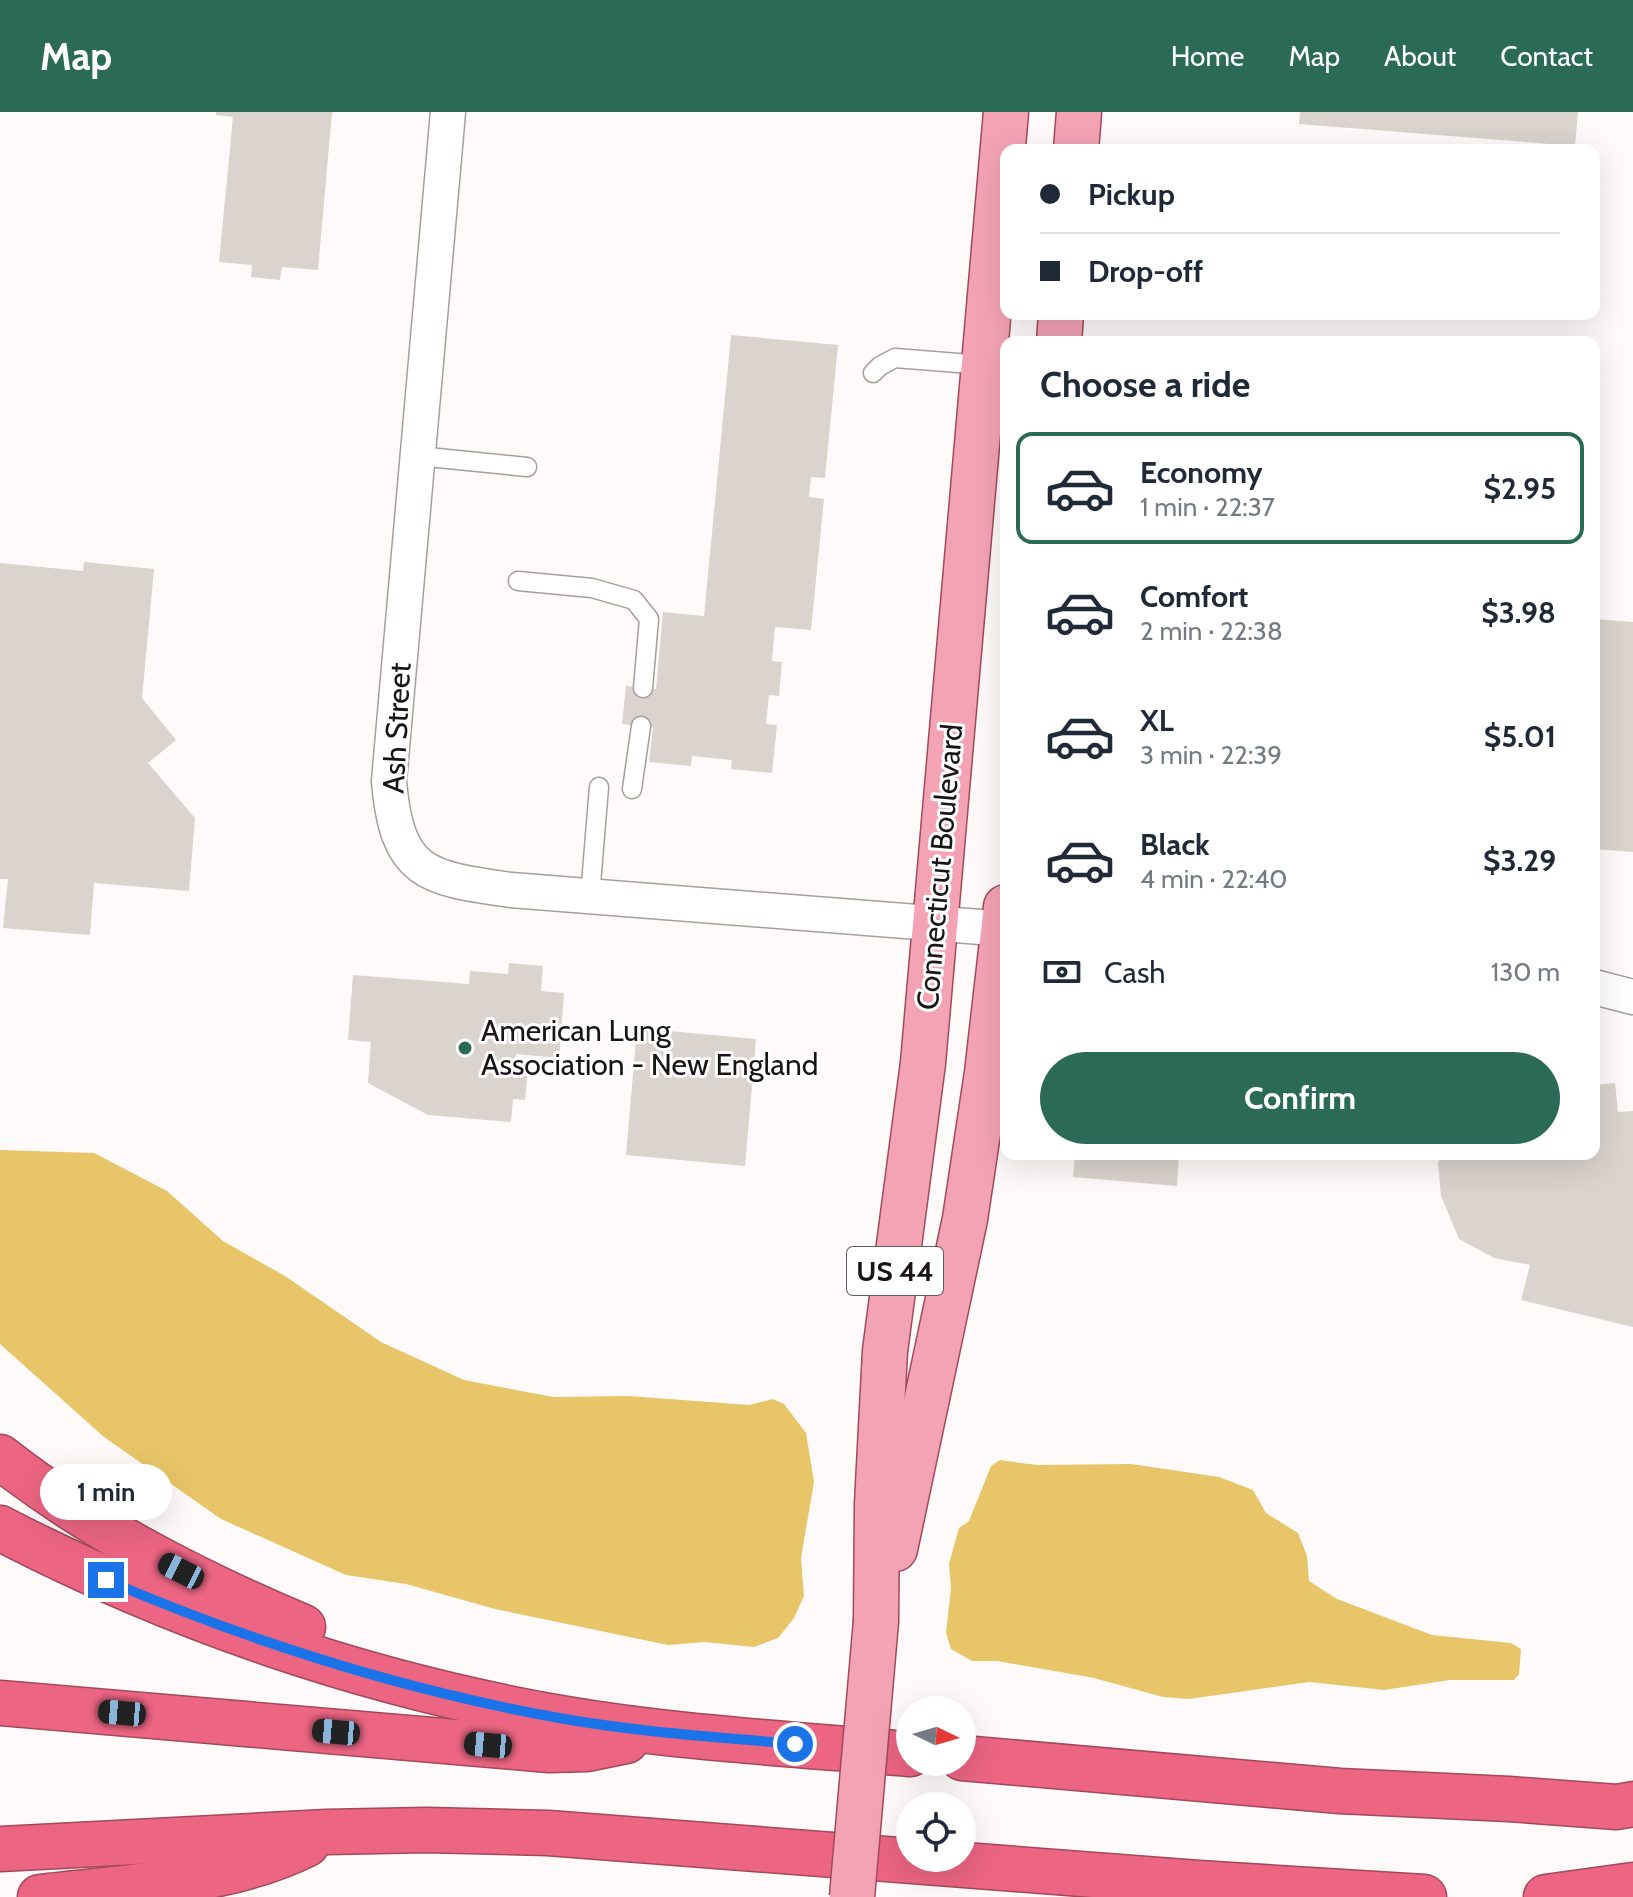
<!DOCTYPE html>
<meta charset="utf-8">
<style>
:root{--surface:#fff;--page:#f6f6f7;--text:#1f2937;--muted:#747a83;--line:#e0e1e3;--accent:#2b6a56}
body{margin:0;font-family:Cabin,sans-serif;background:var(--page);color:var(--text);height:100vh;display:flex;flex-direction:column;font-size:30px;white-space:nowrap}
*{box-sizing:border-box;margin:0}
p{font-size:26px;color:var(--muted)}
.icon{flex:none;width:44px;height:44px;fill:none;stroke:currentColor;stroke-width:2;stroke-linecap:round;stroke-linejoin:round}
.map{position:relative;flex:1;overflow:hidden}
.details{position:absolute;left:1000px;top:224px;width:600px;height:824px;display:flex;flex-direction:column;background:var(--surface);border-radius:16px;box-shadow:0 8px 32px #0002}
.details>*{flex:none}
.top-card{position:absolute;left:1000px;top:32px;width:600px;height:176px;border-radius:16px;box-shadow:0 8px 32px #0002;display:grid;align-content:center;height:176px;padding:0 40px;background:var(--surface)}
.needle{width:52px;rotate:95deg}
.tools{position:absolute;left:896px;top:1584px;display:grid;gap:16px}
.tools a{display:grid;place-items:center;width:80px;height:80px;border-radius:50%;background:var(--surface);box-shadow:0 8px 32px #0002;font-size:40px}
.end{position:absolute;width:36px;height:36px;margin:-18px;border:10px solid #1a73e8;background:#fff;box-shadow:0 0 0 4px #fff}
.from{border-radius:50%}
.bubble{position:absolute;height:56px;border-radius:28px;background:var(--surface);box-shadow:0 8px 32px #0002;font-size:26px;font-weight:700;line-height:56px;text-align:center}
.car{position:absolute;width:24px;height:48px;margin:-24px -12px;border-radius:10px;box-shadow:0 0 6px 2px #0007;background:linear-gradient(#222 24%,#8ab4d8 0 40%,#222 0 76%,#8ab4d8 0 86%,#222 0)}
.top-card b{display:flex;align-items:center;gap:28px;height:76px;font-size:30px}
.top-card b+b{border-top:2px solid var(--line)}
.top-card i{width:20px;height:20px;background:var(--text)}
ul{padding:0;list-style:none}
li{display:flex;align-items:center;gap:24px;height:112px;margin:0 16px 12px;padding:0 24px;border:4px solid transparent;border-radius:16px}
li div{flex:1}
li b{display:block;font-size:30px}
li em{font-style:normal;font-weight:700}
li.active{border-color:var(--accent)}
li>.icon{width:72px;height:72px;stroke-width:1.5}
h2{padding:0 40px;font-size:36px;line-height:96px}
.pay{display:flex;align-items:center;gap:20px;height:88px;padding:0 40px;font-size:30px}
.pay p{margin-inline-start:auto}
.button{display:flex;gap:16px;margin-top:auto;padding:16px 40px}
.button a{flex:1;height:92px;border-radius:48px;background:var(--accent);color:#fff;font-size:32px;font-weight:700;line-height:92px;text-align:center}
header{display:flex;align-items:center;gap:48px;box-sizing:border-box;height:112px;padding:0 40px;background:var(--accent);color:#fff}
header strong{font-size:38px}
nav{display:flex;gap:44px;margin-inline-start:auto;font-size:28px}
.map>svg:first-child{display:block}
.green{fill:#e8c568}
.building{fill:#dbd3cd}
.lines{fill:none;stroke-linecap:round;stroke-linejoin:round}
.lane-casing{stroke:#a79e9b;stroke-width:21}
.street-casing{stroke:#a79e9b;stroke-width:37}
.primary-casing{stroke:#a2495c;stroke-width:47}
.highway-casing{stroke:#a2495c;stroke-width:47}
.lane{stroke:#fff;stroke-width:18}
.street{stroke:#fff;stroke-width:34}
.primary{stroke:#f4a3b5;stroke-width:44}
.highway{stroke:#ec6583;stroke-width:44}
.primary-bridge-casing{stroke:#a2495c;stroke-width:47;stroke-linecap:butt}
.primary-bridge{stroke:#f4a3b5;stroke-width:44}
.route{stroke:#1a73e8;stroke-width:10}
.poi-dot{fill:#2b6a56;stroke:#fff;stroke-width:3}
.labels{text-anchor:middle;stroke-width:6;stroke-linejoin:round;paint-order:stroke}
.shield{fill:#fff;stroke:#5d5b5a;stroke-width:2}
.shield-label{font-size:28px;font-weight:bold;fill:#181514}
.street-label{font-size:30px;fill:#181514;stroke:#fff}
.poi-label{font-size:30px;fill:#181514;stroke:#fff;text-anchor:start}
</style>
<header>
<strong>Map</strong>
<nav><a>Home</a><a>Map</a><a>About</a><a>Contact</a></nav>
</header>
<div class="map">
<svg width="1633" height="1785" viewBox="0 0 1633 1785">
<rect width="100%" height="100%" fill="#fefaf9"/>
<g class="green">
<polygon points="0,1038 94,1041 167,1079 223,1129 285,1164 381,1230 464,1268 553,1285 629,1284 749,1293 773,1287 784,1292 806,1321 814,1370 801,1446 804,1484 794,1506 778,1526 754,1535 705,1530 668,1533 495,1497 406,1472 346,1463 221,1407 104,1325 0,1232"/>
<polygon points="1000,1348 1037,1353 1131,1352 1219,1365 1253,1378 1266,1401 1298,1421 1307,1444 1309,1469 1337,1487 1432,1523 1511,1531 1521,1537 1519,1562 1514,1568 1450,1568 1384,1578 1309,1570 1189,1587 1163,1585 1094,1566 997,1549 972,1549 951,1537 946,1521 951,1476 949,1452 959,1416 969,1409 991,1354"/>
</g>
<g class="building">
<polygon points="216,0 332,0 318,158 282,155 280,168 251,165 252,153 219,150 233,5 216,3"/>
<polygon points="1300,0 1578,0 1575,34 1299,12"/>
<polygon points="731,223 838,233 825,366 811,365 809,385 824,387 811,518 775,515 772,549 782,550 779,584 769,583 766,612 777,613 772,661 731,657 732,648 692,644 691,654 649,650 653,615 622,612 626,574 656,577 663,500 704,504"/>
<polygon points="84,450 154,457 142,586 176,628 148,651 195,706 189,779 94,771 90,823 3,816 8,767 0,767 0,451 83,459"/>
<polygon points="1594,507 1633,510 1633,740 1594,737"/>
<polygon points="509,851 543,854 541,879 564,881 559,946 516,942 515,953 528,954 525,988 513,987 511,1010 428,1003 368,971 371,930 348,928 353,863 469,872 470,859 508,862"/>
<polygon points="637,916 756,927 745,1054 626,1043"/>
<polygon points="1615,971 1618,1000 1633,999 1633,1215 1521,1188 1530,1153 1494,1146 1459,1127 1441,1084 1438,1050 1445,1042 1594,1042 1594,973"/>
<polygon points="1075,1042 1179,1042 1177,1074 1073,1065"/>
</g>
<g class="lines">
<defs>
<g id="lane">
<polyline points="873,261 880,254 895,246 983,253"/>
<polyline points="418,344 527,355"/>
<polyline points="518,469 592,476 634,488 649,507 643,576"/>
<polyline points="632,677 641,614"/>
<polyline points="590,784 599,675"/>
</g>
<g id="street">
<path d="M 448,0 L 389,669 C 397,763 427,766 511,778 L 1006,817"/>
<polyline points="1594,875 1633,885"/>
</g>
<g id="primary">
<polyline points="1076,38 1079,0"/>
<polyline points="1059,230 1061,202"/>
<polyline points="895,1437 965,1107 987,961 1006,795"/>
<polyline points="876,1509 877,1392 885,1239 923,951 1006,0"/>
</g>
<g id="highway">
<path d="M 0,1345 C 92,1417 196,1470 303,1515"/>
<path d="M 0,1416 C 175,1507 366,1572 560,1606 C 675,1626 794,1632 910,1642"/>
<polyline points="0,1591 549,1638 587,1637 626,1629"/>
<polyline points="962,1646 1340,1679 1509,1687 1617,1695 1633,1692"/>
<polyline points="0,1737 327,1720 426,1718 548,1721 1198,1771 1424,1785"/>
<path d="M 40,1785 C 128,1774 228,1772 307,1732"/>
<polyline points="1546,1785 1633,1773"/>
</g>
</defs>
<use href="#lane" class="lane-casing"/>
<use href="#street" class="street-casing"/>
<use href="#primary" class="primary-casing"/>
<use href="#highway" class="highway-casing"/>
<use href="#lane" class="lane"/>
<use href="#street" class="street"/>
<use href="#primary" class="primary"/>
<use href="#highway" class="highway"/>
<defs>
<polyline id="primary-bridge" points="852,1785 876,1509"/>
</defs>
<use href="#primary-bridge" class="primary-bridge-casing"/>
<use href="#primary-bridge" class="primary-bridge"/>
</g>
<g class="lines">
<path class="route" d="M 106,1468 C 251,1530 404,1578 559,1606 C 637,1620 716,1625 795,1632"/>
</g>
<circle class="poi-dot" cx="465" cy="936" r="8"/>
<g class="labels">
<rect class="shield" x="847" y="1135" width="96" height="48" rx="6"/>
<g class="shield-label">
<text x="895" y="1169">US 44</text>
</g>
<g class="street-label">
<text transform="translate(397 616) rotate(-87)" y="10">Ash Street</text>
<text transform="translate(940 755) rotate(-85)" y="10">Connecticut Boulevard</text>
</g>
<g class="poi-label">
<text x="481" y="929">American Lung<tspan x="481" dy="34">Association - New England</tspan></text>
</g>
</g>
</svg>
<div class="tools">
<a><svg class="needle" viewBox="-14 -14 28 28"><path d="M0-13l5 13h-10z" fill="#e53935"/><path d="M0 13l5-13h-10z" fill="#747a83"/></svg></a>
<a><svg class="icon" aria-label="locate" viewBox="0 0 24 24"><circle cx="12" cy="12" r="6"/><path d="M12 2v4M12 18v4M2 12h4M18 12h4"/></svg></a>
</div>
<i class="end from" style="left:795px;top:1632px"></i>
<i class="end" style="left:106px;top:1468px"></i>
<div class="bubble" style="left:40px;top:1352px;width:132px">1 min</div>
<i class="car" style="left:181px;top:1459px;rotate:297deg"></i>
<i class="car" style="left:122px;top:1601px;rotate:275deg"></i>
<i class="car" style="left:336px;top:1620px;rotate:275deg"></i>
<i class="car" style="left:488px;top:1633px;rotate:275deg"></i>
<div class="top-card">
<b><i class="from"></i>Pickup</b>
<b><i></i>Drop-off</b>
</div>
<section class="details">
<h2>Choose a ride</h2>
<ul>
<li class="active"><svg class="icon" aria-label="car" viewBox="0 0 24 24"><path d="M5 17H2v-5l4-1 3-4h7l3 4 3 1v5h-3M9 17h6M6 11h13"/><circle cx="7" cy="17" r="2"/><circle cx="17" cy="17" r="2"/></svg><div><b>Economy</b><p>1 min · 22:37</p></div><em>$2.95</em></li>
<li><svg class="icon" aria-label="car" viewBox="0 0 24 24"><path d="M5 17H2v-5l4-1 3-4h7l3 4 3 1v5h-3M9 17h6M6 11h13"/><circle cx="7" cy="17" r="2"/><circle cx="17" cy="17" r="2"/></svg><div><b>Comfort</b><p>2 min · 22:38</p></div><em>$3.98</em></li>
<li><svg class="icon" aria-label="car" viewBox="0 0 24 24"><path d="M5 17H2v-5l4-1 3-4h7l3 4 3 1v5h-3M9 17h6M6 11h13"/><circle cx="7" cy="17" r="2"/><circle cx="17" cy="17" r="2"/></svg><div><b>XL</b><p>3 min · 22:39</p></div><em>$5.01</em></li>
<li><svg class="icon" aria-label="car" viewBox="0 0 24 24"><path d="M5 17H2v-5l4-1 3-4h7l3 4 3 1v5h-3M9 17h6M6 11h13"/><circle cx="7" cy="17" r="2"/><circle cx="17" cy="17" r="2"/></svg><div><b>Black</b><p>4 min · 22:40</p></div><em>$3.29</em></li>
</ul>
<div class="pay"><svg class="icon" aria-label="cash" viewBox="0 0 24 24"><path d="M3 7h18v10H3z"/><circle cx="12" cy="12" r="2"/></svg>Cash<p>130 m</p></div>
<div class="button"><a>Confirm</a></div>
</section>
</div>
